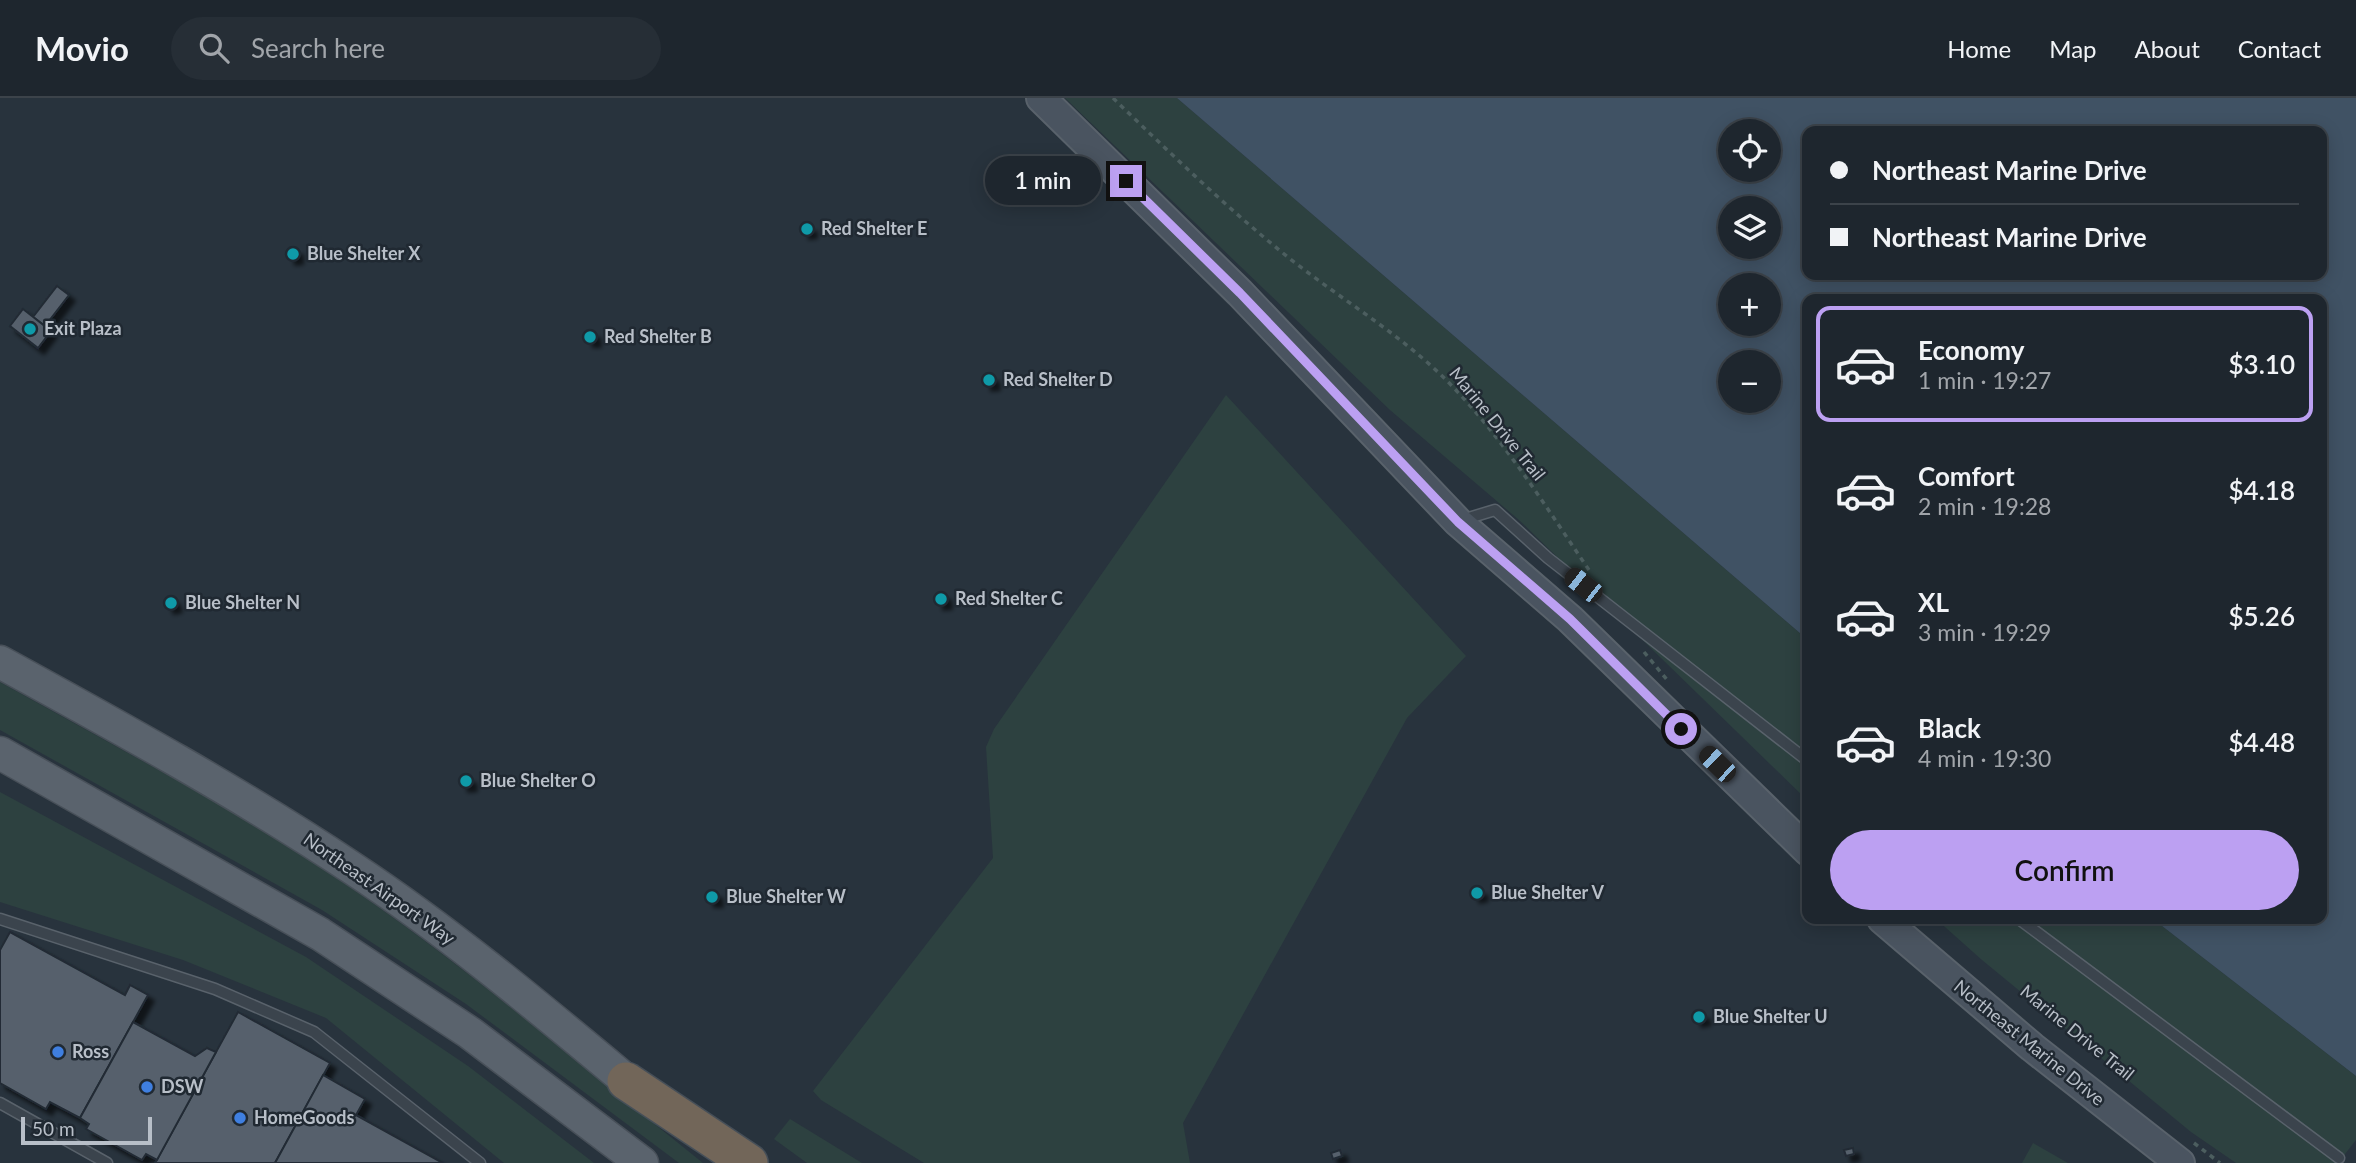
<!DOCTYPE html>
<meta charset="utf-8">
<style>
:root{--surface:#1e262e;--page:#262e36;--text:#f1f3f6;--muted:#a1a5aa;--line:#3c434a;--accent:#bca0f2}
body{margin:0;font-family:Lato,sans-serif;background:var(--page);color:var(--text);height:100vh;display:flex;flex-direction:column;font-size:26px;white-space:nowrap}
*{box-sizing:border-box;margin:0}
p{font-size:23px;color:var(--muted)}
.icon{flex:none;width:38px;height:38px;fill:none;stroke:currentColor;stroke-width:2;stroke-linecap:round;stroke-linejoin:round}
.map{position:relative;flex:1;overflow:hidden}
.side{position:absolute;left:1802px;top:196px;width:525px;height:630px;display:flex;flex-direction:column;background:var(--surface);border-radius:14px;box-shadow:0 4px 18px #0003,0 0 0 2px var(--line)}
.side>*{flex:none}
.banner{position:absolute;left:1802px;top:28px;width:525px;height:154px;border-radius:14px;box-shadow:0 4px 18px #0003,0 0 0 2px var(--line);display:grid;align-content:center;height:154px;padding:0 28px;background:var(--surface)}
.buttons{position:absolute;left:1718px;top:21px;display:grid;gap:14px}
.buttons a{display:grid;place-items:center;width:63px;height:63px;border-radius:50%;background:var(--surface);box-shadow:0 4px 18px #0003,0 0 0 2px var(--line);font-size:35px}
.scale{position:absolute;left:21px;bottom:18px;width:131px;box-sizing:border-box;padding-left:7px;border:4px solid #b8bfc8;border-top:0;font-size:19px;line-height:24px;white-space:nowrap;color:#b8bfc8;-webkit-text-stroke:5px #202932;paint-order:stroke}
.end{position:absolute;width:32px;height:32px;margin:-16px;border:9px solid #bca0f2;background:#111;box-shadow:0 0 0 4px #111}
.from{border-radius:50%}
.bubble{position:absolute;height:49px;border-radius:24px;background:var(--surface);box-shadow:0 4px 18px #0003,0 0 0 2px var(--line);font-size:23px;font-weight:600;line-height:49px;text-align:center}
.car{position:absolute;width:21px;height:42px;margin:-21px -10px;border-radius:9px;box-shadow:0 0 5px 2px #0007;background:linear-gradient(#222 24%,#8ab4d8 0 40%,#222 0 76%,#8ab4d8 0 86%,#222 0)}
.banner b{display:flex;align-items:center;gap:24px;height:66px;font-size:26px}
.banner b+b{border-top:2px solid var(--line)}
.banner i{width:18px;height:18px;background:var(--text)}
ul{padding:12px 0 0;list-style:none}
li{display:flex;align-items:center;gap:21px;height:116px;margin:0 14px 10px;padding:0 14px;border:4px solid transparent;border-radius:14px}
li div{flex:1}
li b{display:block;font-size:26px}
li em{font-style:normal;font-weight:600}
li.current{border-color:var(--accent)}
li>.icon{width:63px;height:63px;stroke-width:1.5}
.action{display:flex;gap:14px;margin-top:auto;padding:14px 28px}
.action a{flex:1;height:80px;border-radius:42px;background:var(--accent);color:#111;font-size:28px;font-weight:600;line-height:80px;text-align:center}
header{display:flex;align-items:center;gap:42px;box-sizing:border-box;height:98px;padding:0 35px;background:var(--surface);border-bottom:2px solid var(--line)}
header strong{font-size:33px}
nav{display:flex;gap:38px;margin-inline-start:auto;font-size:24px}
.search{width:490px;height:63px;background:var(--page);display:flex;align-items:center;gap:18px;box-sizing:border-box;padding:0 24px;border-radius:38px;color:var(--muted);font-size:26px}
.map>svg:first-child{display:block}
.green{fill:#2d4140}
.water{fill:#405264;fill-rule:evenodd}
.building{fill:#56616c;stroke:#222b34;stroke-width:2;filter:url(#shadow)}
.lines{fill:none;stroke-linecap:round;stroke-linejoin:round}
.lane-casing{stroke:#59626b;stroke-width:13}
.secondary-casing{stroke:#59626b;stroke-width:32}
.primary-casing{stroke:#485059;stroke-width:35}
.highway-casing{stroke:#464f58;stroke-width:40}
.path{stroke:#4c5e5f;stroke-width:3.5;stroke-dasharray:5 5;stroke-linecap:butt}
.lane{stroke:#3b444d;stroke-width:10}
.secondary{stroke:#4a5460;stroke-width:28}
.primary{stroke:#5a636d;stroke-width:32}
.highway{stroke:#726659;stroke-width:37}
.route{stroke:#bca0f2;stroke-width:9}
.culture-dot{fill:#0f9aa8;stroke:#202932;stroke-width:2.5}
.shop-dot{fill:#3f7fe0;stroke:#202932;stroke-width:2.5}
.labels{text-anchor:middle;stroke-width:5;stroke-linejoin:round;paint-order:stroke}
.poi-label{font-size:18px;font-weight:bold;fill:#b8bfc8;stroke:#202932;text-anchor:start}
.street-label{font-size:18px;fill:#b8bfc8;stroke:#202932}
</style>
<header>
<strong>Movio</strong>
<div class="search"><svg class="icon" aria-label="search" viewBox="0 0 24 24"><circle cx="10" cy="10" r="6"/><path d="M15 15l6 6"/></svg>Search here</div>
<nav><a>Home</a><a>Map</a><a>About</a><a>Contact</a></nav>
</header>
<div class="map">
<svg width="2356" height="1065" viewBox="0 0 2356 1065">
<defs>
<filter id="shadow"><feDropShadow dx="6" dy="6" stdDeviation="2" flood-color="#0009"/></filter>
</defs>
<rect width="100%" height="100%" fill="#28333d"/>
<g class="green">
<polygon points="1065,0 1177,0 1808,542 1808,703 1519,422 1390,312"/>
<polygon points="1226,297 1466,558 1407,620 1183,1025 1190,1065 924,1065 821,1002 813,993 993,760 986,649 994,631"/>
<path d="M 0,584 C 125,654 253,720 370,803 C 485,884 593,977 703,1065 L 679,1065 L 466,906 L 322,812 L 0,632 Z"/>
<polygon points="0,694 306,859 468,968 594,1065 504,1065 326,920 183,862 0,804"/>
<polygon points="1936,821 2153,821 2356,978 2356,1042 2338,1065 2236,1065 2191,1034 1982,862"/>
<polygon points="790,1021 862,1065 807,1065 774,1041"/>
<polygon points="2033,1045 2068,1065 2022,1065"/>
</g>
<path class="water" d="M 1177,0 L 2356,0 L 2356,978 L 2153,821 L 2322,821 L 2322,201 L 1808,201 L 1808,542 ZM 1731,33 L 1769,33 L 1769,72 L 1731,72 ZM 1808,33 L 2322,33 L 2322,177 L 1808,177 ZM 1731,110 L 1769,110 L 1769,149 L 1731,149 ZM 1731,187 L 1769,187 L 1769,226 L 1731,226 ZM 1731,264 L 1769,264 L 1769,303 L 1731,303 Z"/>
<g class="building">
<polygon points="811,128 811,134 803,135 803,129"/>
<polygon points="297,151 297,160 289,161 288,152"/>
<polygon points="57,188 69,197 45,228 33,219"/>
<polygon points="23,211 51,233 38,250 10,228"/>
<polygon points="594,234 595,243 587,243 586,235"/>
<polygon points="985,278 993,278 994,286 985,287"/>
<polygon points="945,496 946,505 937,506 937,497"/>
<polygon points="173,500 176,508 168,510 165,502"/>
<polygon points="470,679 471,687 462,688 461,680"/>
<polygon points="1481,791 1482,797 1474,799 1472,793"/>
<polygon points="716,794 717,803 708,803 707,795"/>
<polygon points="10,834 125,897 130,887 148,897 80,1020 50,1004 46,1011 0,985 0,852"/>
<polygon points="238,914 330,965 275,1065 155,1065"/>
<polygon points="1703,915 1705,921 1696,923 1694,917"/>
<polygon points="133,924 195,958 207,950 216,954 157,1062 146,1056 142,1062 86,1031 89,1026 80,1020"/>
<polygon points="323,977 365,1001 356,1017 443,1065 275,1065"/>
<polygon points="1853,1050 1854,1056 1846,1058 1844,1052"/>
<polygon points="1340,1052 1342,1058 1333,1061 1331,1055"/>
</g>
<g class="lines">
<defs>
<g id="lane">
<polyline points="1462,422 1495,412 1548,460 1808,663"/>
<polyline points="0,821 215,891 314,934 480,1065"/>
<polyline points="2019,821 2339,1060"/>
<polyline points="0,1005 107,1065"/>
</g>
<g id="secondary">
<polyline points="1041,0 1240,195 1458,424 1570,521 1808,753"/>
<polyline points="1882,821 2032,949 2180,1065"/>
</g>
<g id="primary">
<path d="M 0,564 C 119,629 239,695 352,770 C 455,838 550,919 645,998"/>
<polyline points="0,655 320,836 470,935 642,1065"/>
</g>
<polyline id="highway" points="626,983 749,1065"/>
</defs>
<use href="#lane" class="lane-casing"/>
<use href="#secondary" class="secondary-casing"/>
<use href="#primary" class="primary-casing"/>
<use href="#highway" class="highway-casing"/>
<g class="path">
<path d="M 1113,0 C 1170,55 1227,110 1289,160 C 1343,203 1404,238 1452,288 C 1505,343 1548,412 1591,475"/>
<polyline points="1644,554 1668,583"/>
<polyline points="2194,1045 2220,1065"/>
</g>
<use href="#lane" class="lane"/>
<use href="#secondary" class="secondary"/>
<use href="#primary" class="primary"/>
<use href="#highway" class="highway"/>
</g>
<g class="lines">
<polyline class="route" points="1126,83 1240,195 1458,424 1570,521 1681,631"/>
</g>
<g class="culture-dot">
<circle cx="807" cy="131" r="7"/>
<circle cx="293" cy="156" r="7"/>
<circle cx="30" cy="231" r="7"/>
<circle cx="590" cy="239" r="7"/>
<circle cx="989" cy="282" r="7"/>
<circle cx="941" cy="501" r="7"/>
<circle cx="171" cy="505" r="7"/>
<circle cx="466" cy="683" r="7"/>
<circle cx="1477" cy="795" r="7"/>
<circle cx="712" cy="799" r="7"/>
<circle cx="1699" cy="919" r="7"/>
</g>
<g class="shop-dot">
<circle cx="58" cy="954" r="7"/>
<circle cx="147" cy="989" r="7"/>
<circle cx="240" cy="1020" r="7"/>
</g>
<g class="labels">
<g class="poi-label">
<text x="821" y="137">Red Shelter E</text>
<text x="307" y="162">Blue Shelter X</text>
<text x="44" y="237">Exit Plaza</text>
<text x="604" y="245">Red Shelter B</text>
<text x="1003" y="288">Red Shelter D</text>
<text x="955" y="507">Red Shelter C</text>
<text x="185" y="511">Blue Shelter N</text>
<text x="480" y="689">Blue Shelter O</text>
<text x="1491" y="801">Blue Shelter V</text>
<text x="726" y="805">Blue Shelter W</text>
<text x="1713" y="925">Blue Shelter U</text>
<text x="72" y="960">Ross</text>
<text x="161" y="995">DSW</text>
<text x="254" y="1026">HomeGoods</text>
</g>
<g class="street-label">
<text transform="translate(1497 326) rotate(51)" y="6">Marine Drive Trail</text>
<text transform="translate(379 791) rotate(35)" y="6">Northeast Airport Way</text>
<text transform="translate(2077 935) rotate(39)" y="6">Marine Drive Trail</text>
<text transform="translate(2029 945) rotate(39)" y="6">Northeast Marine Drive</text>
</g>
</g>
</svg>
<div class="buttons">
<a><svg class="icon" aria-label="locate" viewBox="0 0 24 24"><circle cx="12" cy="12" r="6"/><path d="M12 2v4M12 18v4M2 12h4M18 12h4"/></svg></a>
<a><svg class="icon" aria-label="layers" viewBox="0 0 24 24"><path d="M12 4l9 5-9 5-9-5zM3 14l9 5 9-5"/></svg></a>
<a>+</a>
<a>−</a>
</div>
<div class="scale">50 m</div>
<i class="end from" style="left:1681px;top:631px"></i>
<i class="end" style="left:1126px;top:83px"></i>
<div class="bubble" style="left:985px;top:58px;width:116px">1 min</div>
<i class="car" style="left:1583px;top:487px;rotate:308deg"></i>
<i class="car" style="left:1717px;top:666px;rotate:314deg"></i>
<div class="banner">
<b><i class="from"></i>Northeast Marine Drive</b>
<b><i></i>Northeast Marine Drive</b>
</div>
<section class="side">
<ul>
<li class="current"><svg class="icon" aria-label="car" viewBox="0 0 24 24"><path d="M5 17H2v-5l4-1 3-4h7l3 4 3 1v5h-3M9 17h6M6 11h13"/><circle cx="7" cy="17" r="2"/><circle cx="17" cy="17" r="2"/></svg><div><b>Economy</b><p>1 min · 19:27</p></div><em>$3.10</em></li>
<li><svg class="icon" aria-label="car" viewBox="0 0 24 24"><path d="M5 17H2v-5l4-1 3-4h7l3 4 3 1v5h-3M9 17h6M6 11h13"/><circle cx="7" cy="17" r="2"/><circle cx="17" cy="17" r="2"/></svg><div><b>Comfort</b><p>2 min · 19:28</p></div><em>$4.18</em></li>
<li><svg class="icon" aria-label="car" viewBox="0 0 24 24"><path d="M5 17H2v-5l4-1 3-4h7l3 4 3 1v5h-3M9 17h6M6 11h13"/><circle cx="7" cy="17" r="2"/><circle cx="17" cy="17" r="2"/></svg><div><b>XL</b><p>3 min · 19:29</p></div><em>$5.26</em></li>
<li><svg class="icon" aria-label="car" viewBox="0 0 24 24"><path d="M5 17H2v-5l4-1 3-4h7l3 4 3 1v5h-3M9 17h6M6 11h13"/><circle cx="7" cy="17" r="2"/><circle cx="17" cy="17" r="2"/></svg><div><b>Black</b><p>4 min · 19:30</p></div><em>$4.48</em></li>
</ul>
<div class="action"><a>Confirm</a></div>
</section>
</div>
